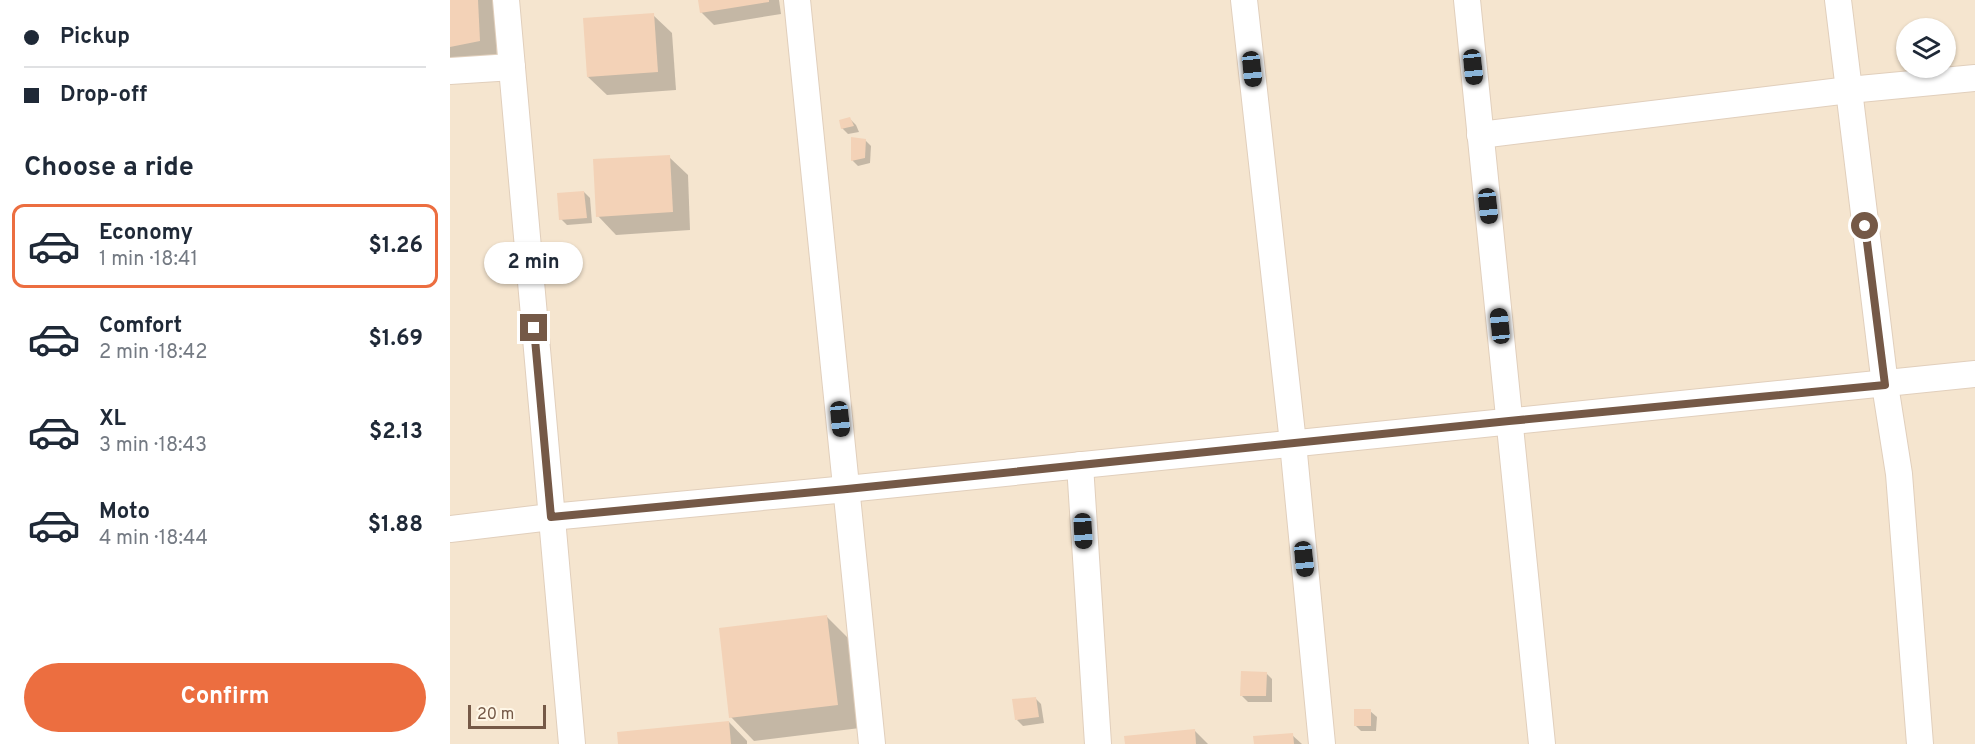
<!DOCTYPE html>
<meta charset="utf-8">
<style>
:root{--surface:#fff;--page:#f2f2f3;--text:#1f2937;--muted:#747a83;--line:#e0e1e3;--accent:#ec6e40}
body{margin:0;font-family:Overpass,sans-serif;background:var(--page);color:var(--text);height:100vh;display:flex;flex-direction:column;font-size:22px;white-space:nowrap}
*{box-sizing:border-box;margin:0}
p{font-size:20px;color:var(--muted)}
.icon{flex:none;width:33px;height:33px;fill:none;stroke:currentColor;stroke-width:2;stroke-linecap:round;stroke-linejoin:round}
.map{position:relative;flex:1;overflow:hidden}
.side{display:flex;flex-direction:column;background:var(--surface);width:450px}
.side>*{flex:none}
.top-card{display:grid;align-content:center;height:132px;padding:0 24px;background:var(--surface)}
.controls{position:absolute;left:1446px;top:18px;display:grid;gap:12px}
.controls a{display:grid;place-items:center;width:60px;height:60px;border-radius:50%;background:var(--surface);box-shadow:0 2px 4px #0004;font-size:30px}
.scale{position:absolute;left:18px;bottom:15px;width:78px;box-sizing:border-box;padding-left:6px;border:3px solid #755947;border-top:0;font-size:16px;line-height:21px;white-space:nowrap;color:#755947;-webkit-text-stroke:4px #fff7e7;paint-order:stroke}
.end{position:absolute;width:27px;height:27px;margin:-14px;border:8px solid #755947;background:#fff;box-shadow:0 0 0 3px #fff}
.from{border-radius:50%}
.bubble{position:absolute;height:42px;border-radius:21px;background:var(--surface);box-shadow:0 2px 4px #0004;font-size:20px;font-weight:700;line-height:42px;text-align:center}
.car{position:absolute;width:18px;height:36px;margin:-18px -9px;border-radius:8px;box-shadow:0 0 4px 2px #0007;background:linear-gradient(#222 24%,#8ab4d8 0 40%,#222 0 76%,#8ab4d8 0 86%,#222 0)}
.top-card b{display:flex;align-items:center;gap:21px;height:57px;font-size:22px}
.top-card b+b{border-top:2px solid var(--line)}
.top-card i{width:15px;height:15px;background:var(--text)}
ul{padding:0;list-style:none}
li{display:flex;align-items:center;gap:18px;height:84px;margin:0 12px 9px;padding:0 12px;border:3px solid transparent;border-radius:12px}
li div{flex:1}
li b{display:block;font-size:22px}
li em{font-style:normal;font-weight:700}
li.on{border-color:var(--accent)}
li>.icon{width:54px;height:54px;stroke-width:1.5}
h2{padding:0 24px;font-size:27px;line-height:72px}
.button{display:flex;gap:12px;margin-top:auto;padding:12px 24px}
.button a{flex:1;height:69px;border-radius:36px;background:var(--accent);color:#fff;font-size:24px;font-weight:700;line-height:69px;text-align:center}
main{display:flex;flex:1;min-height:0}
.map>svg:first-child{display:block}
.residential{fill:#f5e5cf;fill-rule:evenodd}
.shadow{fill:#0003}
.building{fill:#f3d2b7}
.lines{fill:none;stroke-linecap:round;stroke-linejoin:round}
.minor-casing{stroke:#e1cfbc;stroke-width:28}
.minor{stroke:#fff;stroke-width:26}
.route{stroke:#755947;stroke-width:8}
</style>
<main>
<section class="side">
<div class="top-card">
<b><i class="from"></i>Pickup</b>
<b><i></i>Drop-off</b>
</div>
<h2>Choose a ride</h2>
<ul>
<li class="on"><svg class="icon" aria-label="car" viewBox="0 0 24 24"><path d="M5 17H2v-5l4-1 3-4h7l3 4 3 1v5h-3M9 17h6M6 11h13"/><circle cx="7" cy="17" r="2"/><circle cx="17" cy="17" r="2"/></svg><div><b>Economy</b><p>1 min · 18:41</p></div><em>$1.26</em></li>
<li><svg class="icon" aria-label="car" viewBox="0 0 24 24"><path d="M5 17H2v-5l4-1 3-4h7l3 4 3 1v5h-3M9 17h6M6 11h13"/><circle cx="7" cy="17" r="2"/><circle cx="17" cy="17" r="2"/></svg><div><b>Comfort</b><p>2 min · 18:42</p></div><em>$1.69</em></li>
<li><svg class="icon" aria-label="car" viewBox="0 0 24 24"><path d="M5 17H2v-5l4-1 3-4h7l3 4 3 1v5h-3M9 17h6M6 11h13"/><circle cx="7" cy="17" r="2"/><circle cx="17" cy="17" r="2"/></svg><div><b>XL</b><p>3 min · 18:43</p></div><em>$2.13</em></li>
<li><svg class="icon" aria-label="car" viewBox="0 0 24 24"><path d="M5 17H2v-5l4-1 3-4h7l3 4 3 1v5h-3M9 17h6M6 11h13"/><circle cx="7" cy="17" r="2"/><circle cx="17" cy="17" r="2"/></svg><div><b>Moto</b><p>4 min · 18:44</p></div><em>$1.88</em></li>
</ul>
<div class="button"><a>Confirm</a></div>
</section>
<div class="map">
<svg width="1525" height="744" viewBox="0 0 1525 744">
<rect width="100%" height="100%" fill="#fdf3e0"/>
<path class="residential" d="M 0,0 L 1525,0 L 1525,744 L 0,744 ZM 1456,28 L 1496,28 L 1496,68 L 1456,68 Z"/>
<g class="shadow">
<polygon points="0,0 45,0 47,59 0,68"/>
<polygon points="250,0 329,0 331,14 264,25 251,12"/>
<polygon points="203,15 222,33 226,90 157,95 138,77"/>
<polygon points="400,119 406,125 409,132 398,134 392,128"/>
<polygon points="415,140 421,146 420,163 408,166 402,160"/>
<polygon points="219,157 238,175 240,230 166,235 148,216"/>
<polygon points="134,192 140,198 142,223 117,225 111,219"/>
<polygon points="376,616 400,640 410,728 304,741 281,717"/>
<polygon points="816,673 822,679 822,702 798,702 792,696"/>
<polygon points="585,698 591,704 594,723 573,726 567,720"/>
<polygon points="920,711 927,717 926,731 911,731 905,725"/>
<polygon points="279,722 297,741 297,744 170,744"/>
<polygon points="745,731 758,744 677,744"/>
<polygon points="842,735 852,744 805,744"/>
</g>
<g class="building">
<polygon points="0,0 28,0 30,41 0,47"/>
<polygon points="248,0 319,0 319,2 250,13"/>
<polygon points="204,13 208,72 137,77 133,18"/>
<polygon points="400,117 404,126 391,129 389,120"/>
<polygon points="401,137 416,139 415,158 401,161"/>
<polygon points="220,155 223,212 146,217 143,159"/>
<polygon points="134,191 137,218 109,220 107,193"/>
<polygon points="377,615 388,705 279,718 269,628"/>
<polygon points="791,671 817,672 816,696 790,696"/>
<polygon points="586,697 589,717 565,720 562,699"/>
<rect x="904" y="709" width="17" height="17"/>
<polygon points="279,721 281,744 168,744 167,732"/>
<polygon points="745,729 746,744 675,744 674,736"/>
<polygon points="843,733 844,744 804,744 803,736"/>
</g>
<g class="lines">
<defs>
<g id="minor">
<polyline points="56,0 122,744"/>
<polyline points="347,0 422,744"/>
<polyline points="794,0 843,443 872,744"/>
<polyline points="1017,0 1092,744"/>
<polyline points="1388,0 1435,385 1449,474 1470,744"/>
<polyline points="0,71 62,67"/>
<polyline points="1030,135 1399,90 1525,78"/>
<polyline points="630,465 648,744"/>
<polyline points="0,529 101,517 397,489 1525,374"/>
</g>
</defs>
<use href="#minor" class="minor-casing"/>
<use href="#minor" class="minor"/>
</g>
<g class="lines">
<polyline class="route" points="84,328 101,517 397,489 1059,421 1435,385 1415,226"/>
</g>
</svg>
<div class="controls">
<a><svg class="icon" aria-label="layers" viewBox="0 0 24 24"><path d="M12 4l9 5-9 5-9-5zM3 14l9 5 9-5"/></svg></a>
</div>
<div class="scale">20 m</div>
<i class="end from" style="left:1415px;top:226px"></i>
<i class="end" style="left:84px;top:328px"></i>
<div class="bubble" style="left:34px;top:242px;width:99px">2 min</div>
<i class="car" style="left:1023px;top:67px;rotate:174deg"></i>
<i class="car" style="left:802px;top:69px;rotate:174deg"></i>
<i class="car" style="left:1038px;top:206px;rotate:174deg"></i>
<i class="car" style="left:1050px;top:326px;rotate:354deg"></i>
<i class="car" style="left:390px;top:419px;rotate:174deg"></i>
<i class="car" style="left:633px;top:531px;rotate:177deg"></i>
<i class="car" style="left:854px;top:559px;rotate:174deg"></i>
</div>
</main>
